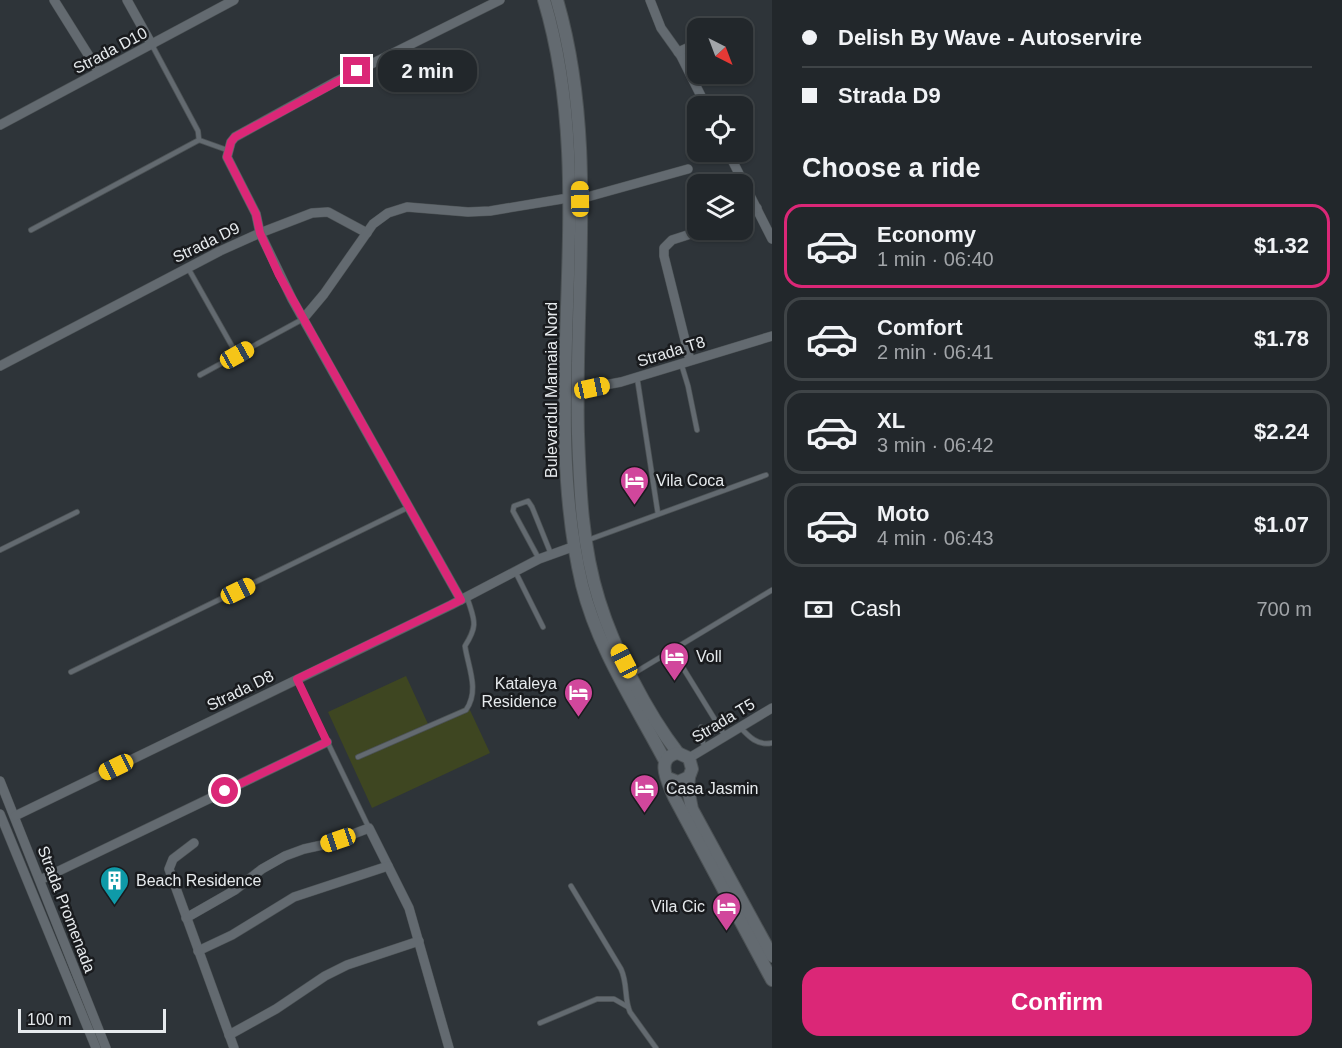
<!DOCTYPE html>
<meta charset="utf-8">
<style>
:root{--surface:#22272b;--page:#2a2f33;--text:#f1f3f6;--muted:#a2a5a9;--line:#3f4447;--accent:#db2777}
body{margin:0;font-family:Helvetica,sans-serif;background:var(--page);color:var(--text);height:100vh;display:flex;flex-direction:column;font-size:22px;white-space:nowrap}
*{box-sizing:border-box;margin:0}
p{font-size:20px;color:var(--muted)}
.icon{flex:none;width:33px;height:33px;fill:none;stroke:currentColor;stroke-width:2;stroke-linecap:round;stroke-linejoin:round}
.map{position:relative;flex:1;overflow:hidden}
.sheet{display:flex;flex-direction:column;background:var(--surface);width:570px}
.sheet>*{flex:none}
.guide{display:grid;align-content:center;height:132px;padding:0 30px;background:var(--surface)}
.needle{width:39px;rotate:138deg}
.controls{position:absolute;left:687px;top:18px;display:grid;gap:12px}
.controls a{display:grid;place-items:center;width:66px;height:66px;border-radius:12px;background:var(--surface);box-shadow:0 2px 4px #0004,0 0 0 2px var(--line);font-size:30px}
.scale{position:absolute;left:18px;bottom:15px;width:148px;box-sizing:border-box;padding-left:6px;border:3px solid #e6eaed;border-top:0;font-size:16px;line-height:21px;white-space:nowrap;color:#e6eaed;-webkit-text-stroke:4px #191b1e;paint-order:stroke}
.end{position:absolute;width:27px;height:27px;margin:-14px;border:8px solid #db2777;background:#fff;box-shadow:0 0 0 3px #fff}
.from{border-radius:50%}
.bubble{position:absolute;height:42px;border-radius:18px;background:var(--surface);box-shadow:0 2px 4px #0004,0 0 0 2px var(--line);font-size:20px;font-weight:800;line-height:42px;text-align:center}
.car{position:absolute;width:18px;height:36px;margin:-18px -9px;border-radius:8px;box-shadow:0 0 4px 2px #0007;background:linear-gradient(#f5c518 24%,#345 0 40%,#f5c518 0 76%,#345 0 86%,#f5c518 0)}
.guide b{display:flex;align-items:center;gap:21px;height:57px;font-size:22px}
.guide b+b{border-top:2px solid var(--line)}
.guide i{width:15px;height:15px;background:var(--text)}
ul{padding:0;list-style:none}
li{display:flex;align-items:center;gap:18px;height:84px;margin:0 12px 9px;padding:0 18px;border:3px solid var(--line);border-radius:18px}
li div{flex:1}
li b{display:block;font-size:22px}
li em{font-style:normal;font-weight:800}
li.active{border-color:var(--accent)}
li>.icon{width:54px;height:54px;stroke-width:1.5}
h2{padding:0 30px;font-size:27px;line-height:72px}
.pay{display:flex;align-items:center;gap:15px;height:66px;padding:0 30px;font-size:22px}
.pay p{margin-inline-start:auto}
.action{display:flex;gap:12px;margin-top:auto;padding:12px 30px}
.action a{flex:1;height:69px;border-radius:18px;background:var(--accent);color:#fff;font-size:24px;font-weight:800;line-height:69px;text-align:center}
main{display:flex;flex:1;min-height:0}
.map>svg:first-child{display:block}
.green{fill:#3e4621}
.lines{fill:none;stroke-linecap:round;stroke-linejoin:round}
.lane-casing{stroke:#4c5255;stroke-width:6}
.street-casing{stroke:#4c5255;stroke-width:10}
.secondary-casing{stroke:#4c5255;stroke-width:14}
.lane{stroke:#636a70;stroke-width:4.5}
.street{stroke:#636a70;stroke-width:9}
.secondary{stroke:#636a70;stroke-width:12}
.route{stroke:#db2777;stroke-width:8}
.labels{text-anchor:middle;stroke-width:5;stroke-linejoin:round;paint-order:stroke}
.street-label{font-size:16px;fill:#e6eaed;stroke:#191b1e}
.poi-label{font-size:16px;fill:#e6eaed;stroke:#191b1e;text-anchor:start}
</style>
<main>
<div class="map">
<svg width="772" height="1048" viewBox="0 0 772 1048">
<rect width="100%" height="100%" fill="#2e3439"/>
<polygon class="green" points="406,676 428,724 468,706 490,753 372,808 328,712"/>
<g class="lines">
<defs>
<g id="lane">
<polyline points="199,140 227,150"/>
<polyline points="31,230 199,140 198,131 152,45"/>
<polyline points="188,268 237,355"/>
<polyline points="681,363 688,386 697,430"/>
<polyline points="200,375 303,319"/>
<polyline points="637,377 658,514"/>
<polyline points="588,540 766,475"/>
<polyline points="0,550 77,512"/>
<polyline points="539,559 513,511 514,506 528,501 532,507 551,554"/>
<polyline points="515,571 543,627"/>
<polyline points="672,650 725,736"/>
<polyline points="71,672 409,507"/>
<polyline points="631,675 772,590"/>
<polyline points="297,679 369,828"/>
<polyline points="701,727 699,732 705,748"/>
<path d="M 740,727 C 749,737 758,746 772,743"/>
<path d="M 358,757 L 466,710 C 480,690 468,667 465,646 C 479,624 474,620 467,597"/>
<path d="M 571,886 L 621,969 C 628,984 624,999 630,1012 L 656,1048"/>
<polyline points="540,1023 597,999 614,999 628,1007"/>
</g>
<g id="street">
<polyline points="54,0 99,72"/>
<polyline points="127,0 152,45"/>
<polyline points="650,0 661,28 681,56 706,106"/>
<polyline points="730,28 734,27"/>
<polyline points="678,52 698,43"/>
<polyline points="0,125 234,0"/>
<polyline points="728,152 772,239"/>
<polyline points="580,199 688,169"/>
<polyline points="742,215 757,208"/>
<polyline points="367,233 328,212 312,213 260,233 292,299 461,600"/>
<polyline points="303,319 324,294 373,224 388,213 407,207 468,212 490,211 568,198"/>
<polyline points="690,360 664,256 664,248 672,240 703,230"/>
<polyline points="0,366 220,251 260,233 256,214 227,157 231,142 235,137 337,81 500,0"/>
<polyline points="578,390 621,382 772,336"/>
<polyline points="689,758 772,708"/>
<polyline points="0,781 106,1048"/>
<polyline points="0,814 96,1048"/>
<polyline points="15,816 451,605 539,559 575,546"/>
<polyline points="194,843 173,859 169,869 234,1048"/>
<polyline points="40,880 327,742"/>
<polyline points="186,918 235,890 262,869 285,856 304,849 327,844 369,828 409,908 449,1048"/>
<polyline points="198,951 232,935 294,897 388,866"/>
<polyline points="229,1035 276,1009 325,976 347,965 419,941"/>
</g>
<g id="secondary">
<path d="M 544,0 C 601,189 537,395 582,585 C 598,649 635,704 665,761"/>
<path d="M 557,0 C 598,140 574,290 578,434 C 580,490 582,546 599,600 C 614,649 647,713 678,753"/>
<polyline points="689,777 688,789 692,809 772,956"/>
<path d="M 668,778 L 678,782 L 689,777 L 692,769 L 689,758 L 678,753 C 654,758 668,782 674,797 L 772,980"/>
</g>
</defs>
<use href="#lane" class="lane-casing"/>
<use href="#street" class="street-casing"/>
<use href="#secondary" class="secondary-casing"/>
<use href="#lane" class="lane"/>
<use href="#street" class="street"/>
<use href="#secondary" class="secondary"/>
</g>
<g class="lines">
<polyline class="route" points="225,791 327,742 297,679 461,600 279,275 260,233 256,214 227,157 231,142 235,137 357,71"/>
</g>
<defs>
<symbol id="hotel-pin" viewBox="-11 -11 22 30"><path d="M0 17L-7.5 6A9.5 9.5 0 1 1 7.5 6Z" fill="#d1479c" stroke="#191b1e"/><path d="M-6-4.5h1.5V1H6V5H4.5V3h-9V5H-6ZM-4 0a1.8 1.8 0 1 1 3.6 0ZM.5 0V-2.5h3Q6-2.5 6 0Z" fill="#fff"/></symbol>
<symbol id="building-pin" viewBox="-11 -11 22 30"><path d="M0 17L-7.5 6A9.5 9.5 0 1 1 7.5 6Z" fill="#0f9aa8" stroke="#191b1e"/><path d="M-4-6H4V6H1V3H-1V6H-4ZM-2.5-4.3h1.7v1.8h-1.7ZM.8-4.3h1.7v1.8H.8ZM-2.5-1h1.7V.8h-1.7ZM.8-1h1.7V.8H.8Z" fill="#fff"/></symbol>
</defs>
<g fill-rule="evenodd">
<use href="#hotel-pin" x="618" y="464" width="33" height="45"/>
<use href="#hotel-pin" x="658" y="640" width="33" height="45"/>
<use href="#hotel-pin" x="562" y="676" width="33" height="45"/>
<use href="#hotel-pin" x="628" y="772" width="33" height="45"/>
<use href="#building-pin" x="98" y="864" width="33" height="45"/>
<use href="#hotel-pin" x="710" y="890" width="33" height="45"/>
</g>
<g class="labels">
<g class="street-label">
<text transform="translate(110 50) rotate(-28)" y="6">Strada D10</text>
<text transform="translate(206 242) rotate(-26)" y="6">Strada D9</text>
<text transform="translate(671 351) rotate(-17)" y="6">Strada T8</text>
<text transform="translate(551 390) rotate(-90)" y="6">Bulevardul Mamaia Nord</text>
<text transform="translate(240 690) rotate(-26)" y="6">Strada D8</text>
<text transform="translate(723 720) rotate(-31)" y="6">Strada T5</text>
<text transform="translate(67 909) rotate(69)" y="6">Strada Promenada</text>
</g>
<g class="poi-label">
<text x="656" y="486">Vila Coca</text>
<text x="696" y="662">Voll</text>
<text x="557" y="689" text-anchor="end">Kataleya<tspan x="557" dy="18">Residence</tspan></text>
<text x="666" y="794">Casa Jasmin</text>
<text x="136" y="886">Beach Residence</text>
<text x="705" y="912" text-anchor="end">Vila Cic</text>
</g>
</g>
</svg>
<div class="controls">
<a><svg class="needle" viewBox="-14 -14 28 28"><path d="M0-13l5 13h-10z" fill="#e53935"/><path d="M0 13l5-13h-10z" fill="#a2a5a9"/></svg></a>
<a><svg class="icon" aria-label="locate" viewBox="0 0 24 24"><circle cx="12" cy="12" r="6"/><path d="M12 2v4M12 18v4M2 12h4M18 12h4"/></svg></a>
<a><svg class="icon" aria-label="layers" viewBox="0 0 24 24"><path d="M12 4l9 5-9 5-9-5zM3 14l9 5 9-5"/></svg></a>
</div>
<div class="scale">100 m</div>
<i class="end from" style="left:225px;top:791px"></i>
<i class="end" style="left:357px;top:71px"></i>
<div class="bubble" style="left:378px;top:50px;width:99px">2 min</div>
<i class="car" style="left:580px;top:199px;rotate:359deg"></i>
<i class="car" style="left:237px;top:355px;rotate:61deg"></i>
<i class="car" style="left:592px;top:388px;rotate:78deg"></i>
<i class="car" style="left:238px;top:591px;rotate:64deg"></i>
<i class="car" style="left:624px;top:661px;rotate:333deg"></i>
<i class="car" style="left:116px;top:767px;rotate:244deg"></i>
<i class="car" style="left:338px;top:840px;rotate:251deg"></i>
</div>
<section class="sheet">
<div class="guide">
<b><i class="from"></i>Delish By Wave - Autoservire</b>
<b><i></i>Strada D9</b>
</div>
<h2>Choose a ride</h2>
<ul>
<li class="active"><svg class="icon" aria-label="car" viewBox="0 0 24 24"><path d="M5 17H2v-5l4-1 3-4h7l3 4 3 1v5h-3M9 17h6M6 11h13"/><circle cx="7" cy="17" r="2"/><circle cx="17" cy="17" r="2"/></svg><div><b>Economy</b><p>1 min · 06:40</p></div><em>$1.32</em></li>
<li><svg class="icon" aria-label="car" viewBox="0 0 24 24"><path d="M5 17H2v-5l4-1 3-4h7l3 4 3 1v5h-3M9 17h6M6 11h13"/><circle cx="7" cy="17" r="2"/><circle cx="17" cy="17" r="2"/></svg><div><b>Comfort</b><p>2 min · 06:41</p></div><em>$1.78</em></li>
<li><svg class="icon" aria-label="car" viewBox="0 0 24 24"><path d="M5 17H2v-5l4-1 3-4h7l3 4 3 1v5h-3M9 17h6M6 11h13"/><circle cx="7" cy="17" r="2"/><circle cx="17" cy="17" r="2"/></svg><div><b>XL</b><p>3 min · 06:42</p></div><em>$2.24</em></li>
<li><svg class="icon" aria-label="car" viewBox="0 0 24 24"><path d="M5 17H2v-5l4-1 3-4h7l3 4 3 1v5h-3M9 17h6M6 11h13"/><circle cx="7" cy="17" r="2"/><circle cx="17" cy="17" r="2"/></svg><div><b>Moto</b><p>4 min · 06:43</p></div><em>$1.07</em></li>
</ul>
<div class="pay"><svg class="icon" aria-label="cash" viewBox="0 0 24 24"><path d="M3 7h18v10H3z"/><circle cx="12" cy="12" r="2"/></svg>Cash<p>700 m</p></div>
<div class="action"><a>Confirm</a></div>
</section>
</main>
